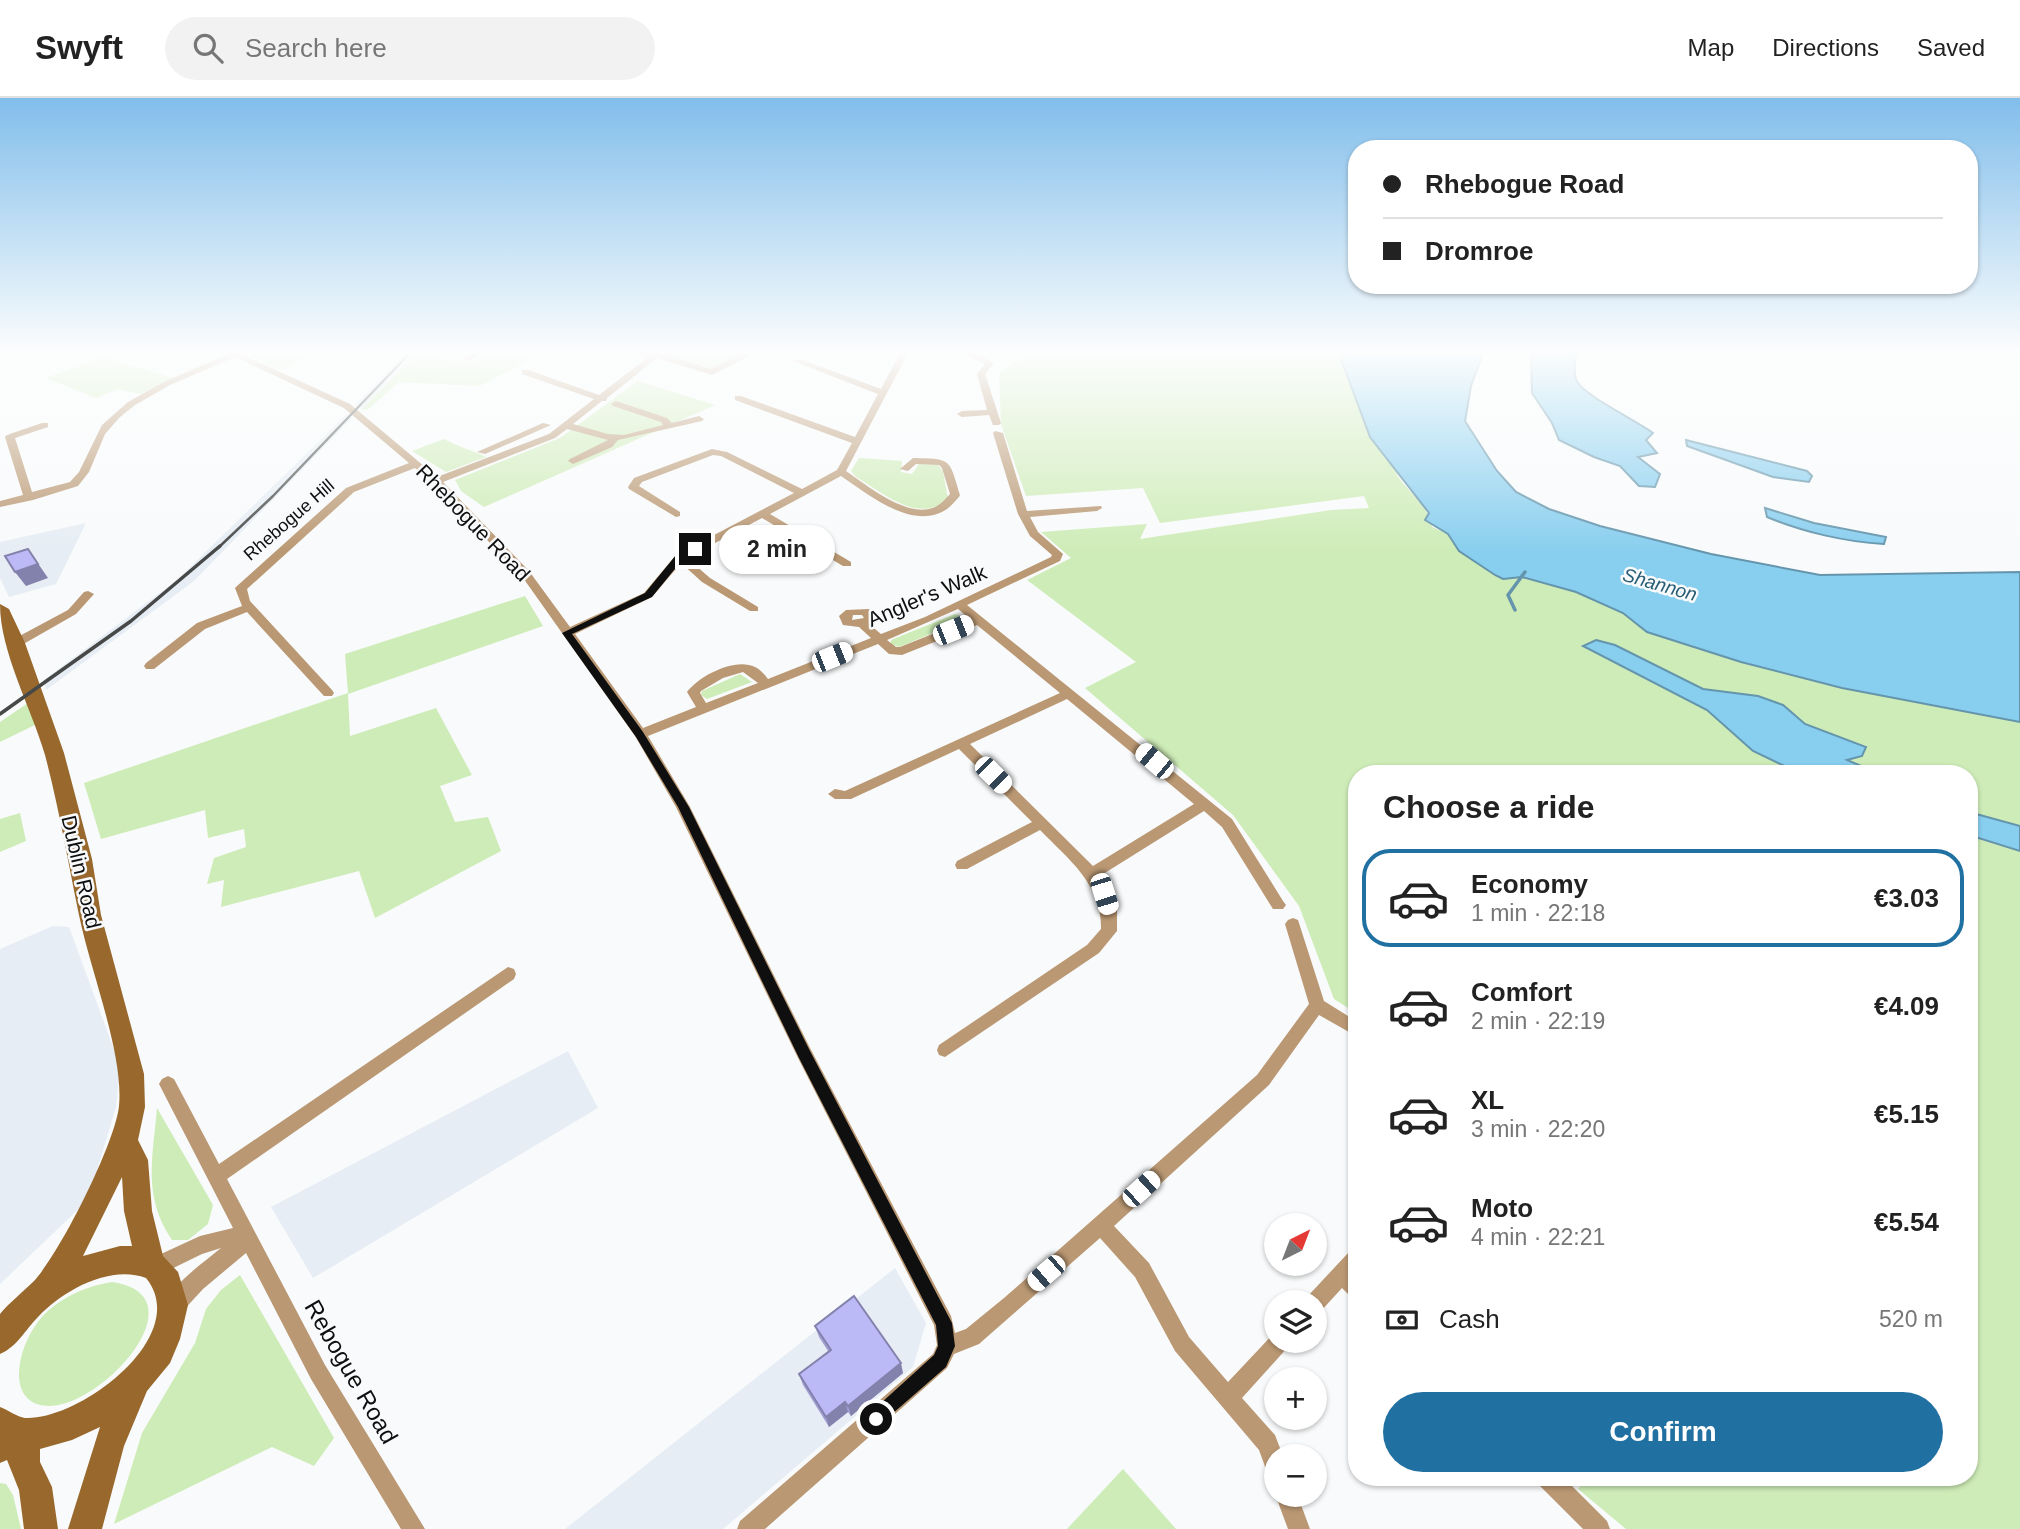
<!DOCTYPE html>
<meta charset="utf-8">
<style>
:root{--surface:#fff;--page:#f2f2f2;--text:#222;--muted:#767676;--line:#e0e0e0;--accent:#2070a2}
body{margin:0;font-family:Helvetica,sans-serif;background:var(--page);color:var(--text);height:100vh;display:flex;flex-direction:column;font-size:26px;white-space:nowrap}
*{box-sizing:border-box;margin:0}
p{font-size:23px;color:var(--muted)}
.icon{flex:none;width:38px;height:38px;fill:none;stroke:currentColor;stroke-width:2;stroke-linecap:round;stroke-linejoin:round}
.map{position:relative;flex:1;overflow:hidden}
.details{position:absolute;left:1348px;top:667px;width:630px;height:721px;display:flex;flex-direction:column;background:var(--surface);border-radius:28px;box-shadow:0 2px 5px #0004}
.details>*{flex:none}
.top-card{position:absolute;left:1348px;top:42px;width:630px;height:154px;border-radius:28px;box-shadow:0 2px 5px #0004;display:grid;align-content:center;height:154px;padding:0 35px;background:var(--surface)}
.needle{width:46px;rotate:42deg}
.buttons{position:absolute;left:1264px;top:1115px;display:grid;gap:14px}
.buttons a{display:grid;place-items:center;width:63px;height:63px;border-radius:50%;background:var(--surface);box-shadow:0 2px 5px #0004;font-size:35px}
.end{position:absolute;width:32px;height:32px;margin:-16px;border:9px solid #0f0f0f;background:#fff;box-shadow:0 0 0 4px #fff}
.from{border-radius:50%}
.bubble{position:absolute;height:49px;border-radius:24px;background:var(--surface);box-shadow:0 2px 5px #0004;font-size:23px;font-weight:700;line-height:49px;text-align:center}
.car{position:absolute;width:21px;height:42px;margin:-21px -10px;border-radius:9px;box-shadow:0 0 5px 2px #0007;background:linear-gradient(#fff 24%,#345 0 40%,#fff 0 76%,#345 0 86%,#fff 0)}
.top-card b{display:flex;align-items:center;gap:24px;height:66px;font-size:26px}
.top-card b+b{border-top:2px solid var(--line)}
.top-card i{width:18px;height:18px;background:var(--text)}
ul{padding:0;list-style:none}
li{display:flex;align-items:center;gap:21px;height:98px;margin:0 14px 10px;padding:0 21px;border:4px solid transparent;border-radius:28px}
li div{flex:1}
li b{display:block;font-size:26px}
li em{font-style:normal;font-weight:700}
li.active{border-color:var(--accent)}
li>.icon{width:63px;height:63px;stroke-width:1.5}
h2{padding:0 35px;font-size:32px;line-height:84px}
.pay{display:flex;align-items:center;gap:18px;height:77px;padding:0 35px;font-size:26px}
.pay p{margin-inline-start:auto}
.cta{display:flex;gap:14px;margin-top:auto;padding:14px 35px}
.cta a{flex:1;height:80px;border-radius:42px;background:var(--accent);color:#fff;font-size:28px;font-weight:700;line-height:80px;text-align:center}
header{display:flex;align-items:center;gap:42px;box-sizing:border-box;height:98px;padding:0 35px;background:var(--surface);border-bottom:2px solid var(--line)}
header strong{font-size:33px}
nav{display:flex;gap:38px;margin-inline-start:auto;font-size:24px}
.search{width:490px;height:63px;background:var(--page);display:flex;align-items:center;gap:18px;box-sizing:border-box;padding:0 24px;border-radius:38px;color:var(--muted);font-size:26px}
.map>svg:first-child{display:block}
.built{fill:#e6edf4}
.green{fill:#ceecb7}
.water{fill:#88ceef;stroke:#6495ac;stroke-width:2}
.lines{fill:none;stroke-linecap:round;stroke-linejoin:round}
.stream{stroke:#6495ac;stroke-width:3.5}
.street{fill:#ba9873;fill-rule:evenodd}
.secondary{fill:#99682c;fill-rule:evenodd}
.rail-far1{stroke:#474848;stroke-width:2.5}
.rail{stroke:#474848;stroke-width:3.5}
.wall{fill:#a1a0d4}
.shaded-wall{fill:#8382ac}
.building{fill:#bbbaf6;stroke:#8382ac;stroke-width:2}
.route{fill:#0f0f0f}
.labels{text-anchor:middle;stroke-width:5;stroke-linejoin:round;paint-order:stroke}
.far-street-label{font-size:18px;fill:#0f0f0f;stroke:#f9fafb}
.far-water-label{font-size:19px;font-style:italic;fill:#275d75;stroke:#f9fafb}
.street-label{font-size:21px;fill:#0f0f0f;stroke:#f9fafb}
.near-street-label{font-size:24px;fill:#0f0f0f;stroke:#f9fafb}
</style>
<header>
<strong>Swyft</strong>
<div class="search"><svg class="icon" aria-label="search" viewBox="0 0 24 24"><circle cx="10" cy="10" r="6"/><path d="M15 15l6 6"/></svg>Search here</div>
<nav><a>Map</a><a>Directions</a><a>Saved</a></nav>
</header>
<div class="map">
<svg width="2020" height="1431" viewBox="0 0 2020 1431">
<rect width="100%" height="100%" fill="#f9fafb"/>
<g class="built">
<polygon points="406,253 419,253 362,311 355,307"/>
<polygon points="347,316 352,320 194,483 46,592 44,582 177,482"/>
<polygon points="86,425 56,486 9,499 0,480 0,444"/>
<polygon points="53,828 69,829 120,968 116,1009 88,1102 0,1186 0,851"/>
<polygon points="568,953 598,1010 313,1180 271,1109"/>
<polygon points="895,1170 926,1225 913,1269 723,1431 565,1431"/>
</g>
<g class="green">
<polygon points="253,253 321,253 280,272 247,256"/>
<polygon points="419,253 436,253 431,259 469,265 496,253 508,253 532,261 479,288 399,284 367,312 362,311"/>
<polygon points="668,253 733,253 740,257 711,272 666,258"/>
<path d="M 1032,253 L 1344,253 L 1341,261 C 1357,301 1377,343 1399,380 C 1411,397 1428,408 1432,429 L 1448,436 L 1459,453 L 1495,477 L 1512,481 L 1522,479 L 1576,494 L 1623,515 L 1647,534 L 1741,564 L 1842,590 L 2020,624 L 2020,728 L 1969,714 L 1969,676 L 1878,675 L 1846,662 L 1862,658 L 1866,648 L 1805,626 L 1783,607 L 1758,598 L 1703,591 L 1615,547 L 1596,542 L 1584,549 L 1707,612 L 1753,653 L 1799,675 L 1356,676 L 1356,915 L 1334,901 L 1299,808 L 1233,717 L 1085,590 L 1136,564 L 1027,482 L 1071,460 L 1041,434 L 1147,426 L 1140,441 L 1331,412 L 1369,410 L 1364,398 L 1160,425 L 1143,390 L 1026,398 L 1001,326 L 999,275 Z"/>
<polygon points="102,259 174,280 141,296 118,291 96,300 46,280"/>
<polygon points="638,283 715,307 484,409 461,393 455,382 560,340"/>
<path d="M 444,341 C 458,349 472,352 486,359 L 446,374 L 412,353 Z"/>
<path d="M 859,360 L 902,363 L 901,374 L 912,376 L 919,366 L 938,367 L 943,373 L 948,401 C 918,427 884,395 856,379 L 851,373 Z"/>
<polygon points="525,498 543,528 348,596 350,638 436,610 472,677 440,688 455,724 488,719 501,753 375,820 359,773 221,809 224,782 207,786 214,760 246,749 244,731 208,740 205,712 101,741 84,685 348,595 345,556"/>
<polygon points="955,516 964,519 962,523 899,549 891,546 891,542"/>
<polygon points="740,576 752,584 707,601 701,597 702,593"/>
<polygon points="28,605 37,626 0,644 0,624"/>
<polygon points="20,715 26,743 0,754 0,721"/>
<polygon points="1969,737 2020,753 2020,1431 1626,1431 1578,1391 1588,1379 1969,1379"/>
<path d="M 157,1010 L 213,1107 L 208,1126 L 188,1142 L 172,1142 C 142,1098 153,1059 157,1010 Z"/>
<polygon points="240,1177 334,1340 314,1368 272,1349 114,1426 142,1335 195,1245 206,1211 221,1192"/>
<path d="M 112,1184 C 202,1197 105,1307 50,1308 C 0,1308 19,1237 49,1212 C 68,1196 88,1188 112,1184 Z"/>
<polygon points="1123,1371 1176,1431 1067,1431"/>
<polygon points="0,1385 6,1386 13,1397 21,1431 0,1431"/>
</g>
<g class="water">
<polygon points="1344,253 1484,253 1471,288 1465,323 1497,373 1516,394 1549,411 1600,428 1711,456 1820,477 2020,474 2020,624 1842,590 1741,564 1647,534 1623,515 1576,494 1522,479 1503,481 1495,477 1459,453 1448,436 1425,422 1429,415 1370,339 1341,261"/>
<path d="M 1576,253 C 1576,261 1573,274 1576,281 C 1580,296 1636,322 1653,335 L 1646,342 L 1657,355 L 1638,359 L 1660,376 L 1655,389 L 1639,388 L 1620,368 L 1594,359 L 1559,342 L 1552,325 L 1532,295 L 1531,255 Z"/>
<polygon points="1686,342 1807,373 1812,378 1809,384 1773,379 1687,348"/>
<path d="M 1765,410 L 1814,425 L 1886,439 L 1884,446 C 1846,444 1803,434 1767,419 Z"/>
<polygon points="1596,542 1615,547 1703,591 1758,598 1783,607 1805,626 1866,649 1862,658 1847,662 1878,675 1799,675 1753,653 1707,612 1583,548"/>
<polygon points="1969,714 2020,728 2020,753 1969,737"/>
</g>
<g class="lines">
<polyline class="stream" points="1515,512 1508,497 1525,474"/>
<g class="street">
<path d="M 224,253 L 241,253 L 241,256 L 350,306 L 437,379 L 549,336 L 594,301 L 522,276 L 522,272 L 528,272 L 599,297 L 647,260 L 630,253 L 651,256 L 655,253 L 665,253 L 662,256 L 711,271 L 740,256 L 737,253 L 746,253 L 749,257 L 748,259 L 712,277 L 657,260 L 607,300 L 606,303 L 602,303 L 573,326 L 608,336 L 624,337 L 663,327 L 661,324 L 613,308 L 611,306 L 616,303 L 667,320 L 672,325 L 699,318 L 704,321 L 702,323 L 618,342 L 612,349 L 573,366 L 568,363 L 570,361 L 608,342 L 567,331 L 555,340 L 443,384 L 529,473 L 570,529 L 644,495 L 676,457 L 794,395 L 721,358 L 713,357 L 642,384 L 639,388 L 680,414 L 680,418 L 676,419 L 629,391 L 628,389 L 634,380 L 712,351 L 727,354 L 802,391 L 837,372 L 852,345 L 735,302 L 735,298 L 741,298 L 855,339 L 878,296 L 793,263 L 800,261 L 881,291 L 901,253 L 909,253 L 846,373 C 868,388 910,423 937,408 C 942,405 946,400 950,396 L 942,370 L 939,367 L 916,366 L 908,373 L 900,371 L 913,360 C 952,361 949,360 960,397 L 959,399 C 955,403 951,408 947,411 C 913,434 868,396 841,378 L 770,416 L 851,464 L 851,468 L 843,468 L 762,420 L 687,460 L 710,480 L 758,509 L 758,513 L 750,513 L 702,484 L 681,465 L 652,499 L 575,536 L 643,630 L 696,609 L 687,594 C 699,578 735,559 755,569 C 760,571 764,576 768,581 L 871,540 L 859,529 L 843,527 L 839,518 L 846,512 L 869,511 L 876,521 L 869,526 L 881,536 L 925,519 L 1051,459 L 1052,457 L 1030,438 L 1018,416 L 993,335 L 995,333 L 1003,335 L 1027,413 L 1101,408 L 1102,410 L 1097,413 L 1030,419 L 1038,434 L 1063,456 L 1060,463 L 967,507 L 1232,721 L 1283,803 L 1286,807 L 1283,811 L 1273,811 L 1222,729 L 1204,713 L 1100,778 L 1117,813 L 1117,833 L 1099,855 L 945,959 L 939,957 L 937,952 L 939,947 L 1087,847 L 1101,831 C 1102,786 1069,762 1040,732 L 967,771 L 957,771 L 955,767 L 957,763 L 1032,724 L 959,651 L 851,701 L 835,701 L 828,696 L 835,691 L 845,693 L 1060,595 L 977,527 L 902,557 L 889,556 L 878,546 L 648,638 L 690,709 L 810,950 L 951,1218 L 955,1235 L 966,1231 L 1004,1200 L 1257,977 L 1309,906 L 1285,826 L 1288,822 L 1293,820 L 1298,822 L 1324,903 L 1356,923 L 1356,938 L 1319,917 L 1269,987 L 1114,1128 L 1149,1165 L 1189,1239 L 1228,1284 L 1274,1235 L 1276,1234 L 1276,1242 L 1291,1242 L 1288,1249 L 1242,1300 L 1275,1337 L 1283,1358 L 1276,1358 L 1276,1380 L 1268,1377 L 1259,1352 L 1175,1253 L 1135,1179 L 1100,1140 L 979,1246 L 954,1256 L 947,1270 L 765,1431 L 737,1431 L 740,1423 L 933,1256 L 937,1247 L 934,1227 L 798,960 L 676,709 L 635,638 L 521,477 L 432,385 L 415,370 L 354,394 L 247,491 L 250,503 L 332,592 L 334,595 L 332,598 L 324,598 L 247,514 L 205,531 L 154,571 L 146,571 L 144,568 L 146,565 L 197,525 L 242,508 L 235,490 L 237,488 L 346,390 L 409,365 L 344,310 L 235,259 L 170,287 L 135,307 L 120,319 L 105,336 L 89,374 L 78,388 L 33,402 L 0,409 L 0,403 L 23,397 L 5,339 L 7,337 L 42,325 L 48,325 L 48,329 L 15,340 L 32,394 L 70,384 L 79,374 L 102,327 L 128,304 L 164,284 L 228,256 ZM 958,511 L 970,521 L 900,549 L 896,549 L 887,542 ZM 853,517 L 862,517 L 864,520 L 852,522 ZM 743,574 L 758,585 L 706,605 L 700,595 L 701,593 L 723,580 ZM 1067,601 L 1194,706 L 1093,768 L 970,646 Z"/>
<polygon points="476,253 487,253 469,263 462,261"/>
<polygon points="959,253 971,253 994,265 985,276 1001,325 999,327 993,327 989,317 962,319 957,316 962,313 987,312 977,276 985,266"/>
<polygon points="543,325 551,327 485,356 477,354"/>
<polygon points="88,493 94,496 76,516 20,548 12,548 12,542 68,512 84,494"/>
<path d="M 508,869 L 514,871 L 516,876 L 514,881 L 227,1081 L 325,1267 L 425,1431 L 401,1431 L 311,1281 L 246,1155 L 203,1191 L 180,1216 L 173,1219 L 166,1216 L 163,1209 C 173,1185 202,1166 221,1150 L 202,1156 L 155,1179 L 148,1176 L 145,1169 L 148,1162 L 200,1138 L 233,1130 L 159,986 L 162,981 L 168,978 L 174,981 L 219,1066 Z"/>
<polygon points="1356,1151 1356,1200 1349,1197 1342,1190 1321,1213 1314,1216 1314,1204 1305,1204 1307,1199 1349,1154"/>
<polygon points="1536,1379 1563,1379 1607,1423 1610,1431 1583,1431 1539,1387"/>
<polygon points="1276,1394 1276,1396 1297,1396 1310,1431 1288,1431 1275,1396"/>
</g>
<path class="secondary" d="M 0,506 L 9,511 L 25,545 L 64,655 L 92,761 L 101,817 L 144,976 L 145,1009 L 138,1042 L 148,1062 L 152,1113 L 163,1158 L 178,1174 L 188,1207 L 180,1241 L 170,1265 L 147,1293 L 124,1348 L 102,1431 L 68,1431 L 100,1329 L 72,1342 L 40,1351 L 40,1364 L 52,1389 L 58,1431 L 24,1431 L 19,1392 L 7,1362 L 0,1365 L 0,1309 C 8,1312 17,1319 25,1320 C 79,1323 193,1238 146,1180 C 110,1166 62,1193 38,1219 C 25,1232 17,1249 0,1256 L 0,1216 C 10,1204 23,1194 34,1183 C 60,1155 115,1046 119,1008 C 124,956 90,872 79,817 C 68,764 59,710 45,657 C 31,609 0,554 0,506 ZM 122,1079 L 124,1113 L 132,1148 L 120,1148 L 83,1158 Z"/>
<polyline class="rail-far1" points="218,450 273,398 412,253"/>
<polyline class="rail" points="0,616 131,523 220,448"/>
</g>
<polygon class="wall" points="815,1228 903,1275 851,1318 848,1314 829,1329 803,1287 799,1276 828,1253 819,1239"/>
<g class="shaded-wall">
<polygon points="28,451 48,480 26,488 15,474"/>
<polygon points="901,1265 903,1275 851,1318 848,1308"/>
<polygon points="845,1304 848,1314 829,1329 826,1319"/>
</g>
<g class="building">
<polygon points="28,451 38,466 15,474 5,458"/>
<polygon points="854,1198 901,1265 848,1308 845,1304 826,1319 799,1276 831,1252 815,1228"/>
</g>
<linearGradient id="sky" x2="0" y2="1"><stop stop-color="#81beeb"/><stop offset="0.56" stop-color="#fcfdfd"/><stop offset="1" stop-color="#fcfdfd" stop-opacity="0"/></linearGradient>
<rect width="2020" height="454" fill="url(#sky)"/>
<polygon class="route" points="691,449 699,451 683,461 652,499 572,536 643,634 689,709 809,951 952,1225 955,1248 946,1269 876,1330 870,1327 868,1321 870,1315 934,1257 938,1248 936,1227 799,960 678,709 636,639 562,535 645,495 676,457"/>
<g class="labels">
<g class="far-street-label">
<text transform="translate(289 422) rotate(-41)" y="6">Rhebogue Hill</text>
</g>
<g class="far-water-label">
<text transform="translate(1660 486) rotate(16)" y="7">Shannon</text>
</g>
<g class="street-label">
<text transform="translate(473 425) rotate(46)" y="7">Rhebogue Road</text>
<text transform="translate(927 498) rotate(-23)" y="7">Angler's Walk</text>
<text transform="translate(81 774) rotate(77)" y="7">Dublin Road</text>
</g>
<g class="near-street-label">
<text transform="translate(351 1274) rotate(60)" y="8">Rebogue Road</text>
</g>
</g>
</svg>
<div class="buttons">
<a><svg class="needle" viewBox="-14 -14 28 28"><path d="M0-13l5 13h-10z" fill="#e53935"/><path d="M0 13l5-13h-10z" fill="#767676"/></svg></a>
<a><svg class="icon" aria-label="layers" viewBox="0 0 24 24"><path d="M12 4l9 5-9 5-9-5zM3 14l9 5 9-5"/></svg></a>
<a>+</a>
<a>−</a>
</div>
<i class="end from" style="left:876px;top:1321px"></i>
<i class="end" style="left:695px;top:451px"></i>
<div class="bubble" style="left:719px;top:427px;width:116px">2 min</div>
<i class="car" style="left:953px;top:532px;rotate:68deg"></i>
<i class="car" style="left:832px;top:559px;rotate:68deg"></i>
<i class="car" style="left:1154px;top:663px;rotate:310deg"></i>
<i class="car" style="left:993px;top:677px;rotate:135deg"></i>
<i class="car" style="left:1104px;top:796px;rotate:162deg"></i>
<i class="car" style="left:1141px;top:1091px;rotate:48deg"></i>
<i class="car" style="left:1046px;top:1175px;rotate:229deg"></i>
<div class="top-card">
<b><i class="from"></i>Rhebogue Road</b>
<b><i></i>Dromroe</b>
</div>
<section class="details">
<h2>Choose a ride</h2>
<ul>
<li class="active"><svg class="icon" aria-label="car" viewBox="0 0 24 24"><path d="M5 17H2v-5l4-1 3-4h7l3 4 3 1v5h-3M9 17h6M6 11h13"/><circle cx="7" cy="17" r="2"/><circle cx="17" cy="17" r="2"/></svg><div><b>Economy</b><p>1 min · 22:18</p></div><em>€3.03</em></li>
<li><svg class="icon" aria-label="car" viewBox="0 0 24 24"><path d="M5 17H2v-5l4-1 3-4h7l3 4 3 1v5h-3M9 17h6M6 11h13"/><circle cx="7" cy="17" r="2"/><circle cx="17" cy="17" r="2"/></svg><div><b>Comfort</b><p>2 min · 22:19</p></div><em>€4.09</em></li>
<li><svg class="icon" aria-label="car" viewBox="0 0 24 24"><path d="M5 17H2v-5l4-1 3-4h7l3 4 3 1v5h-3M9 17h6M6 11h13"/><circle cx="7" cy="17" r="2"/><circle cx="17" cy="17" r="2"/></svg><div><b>XL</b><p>3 min · 22:20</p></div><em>€5.15</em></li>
<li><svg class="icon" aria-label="car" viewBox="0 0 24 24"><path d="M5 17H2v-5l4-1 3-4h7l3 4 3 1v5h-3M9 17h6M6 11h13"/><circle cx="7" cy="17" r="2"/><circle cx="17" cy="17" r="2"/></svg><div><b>Moto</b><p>4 min · 22:21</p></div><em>€5.54</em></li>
</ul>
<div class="pay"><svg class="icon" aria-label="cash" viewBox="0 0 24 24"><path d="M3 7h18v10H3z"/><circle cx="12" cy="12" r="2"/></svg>Cash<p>520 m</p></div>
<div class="cta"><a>Confirm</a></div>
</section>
</div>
